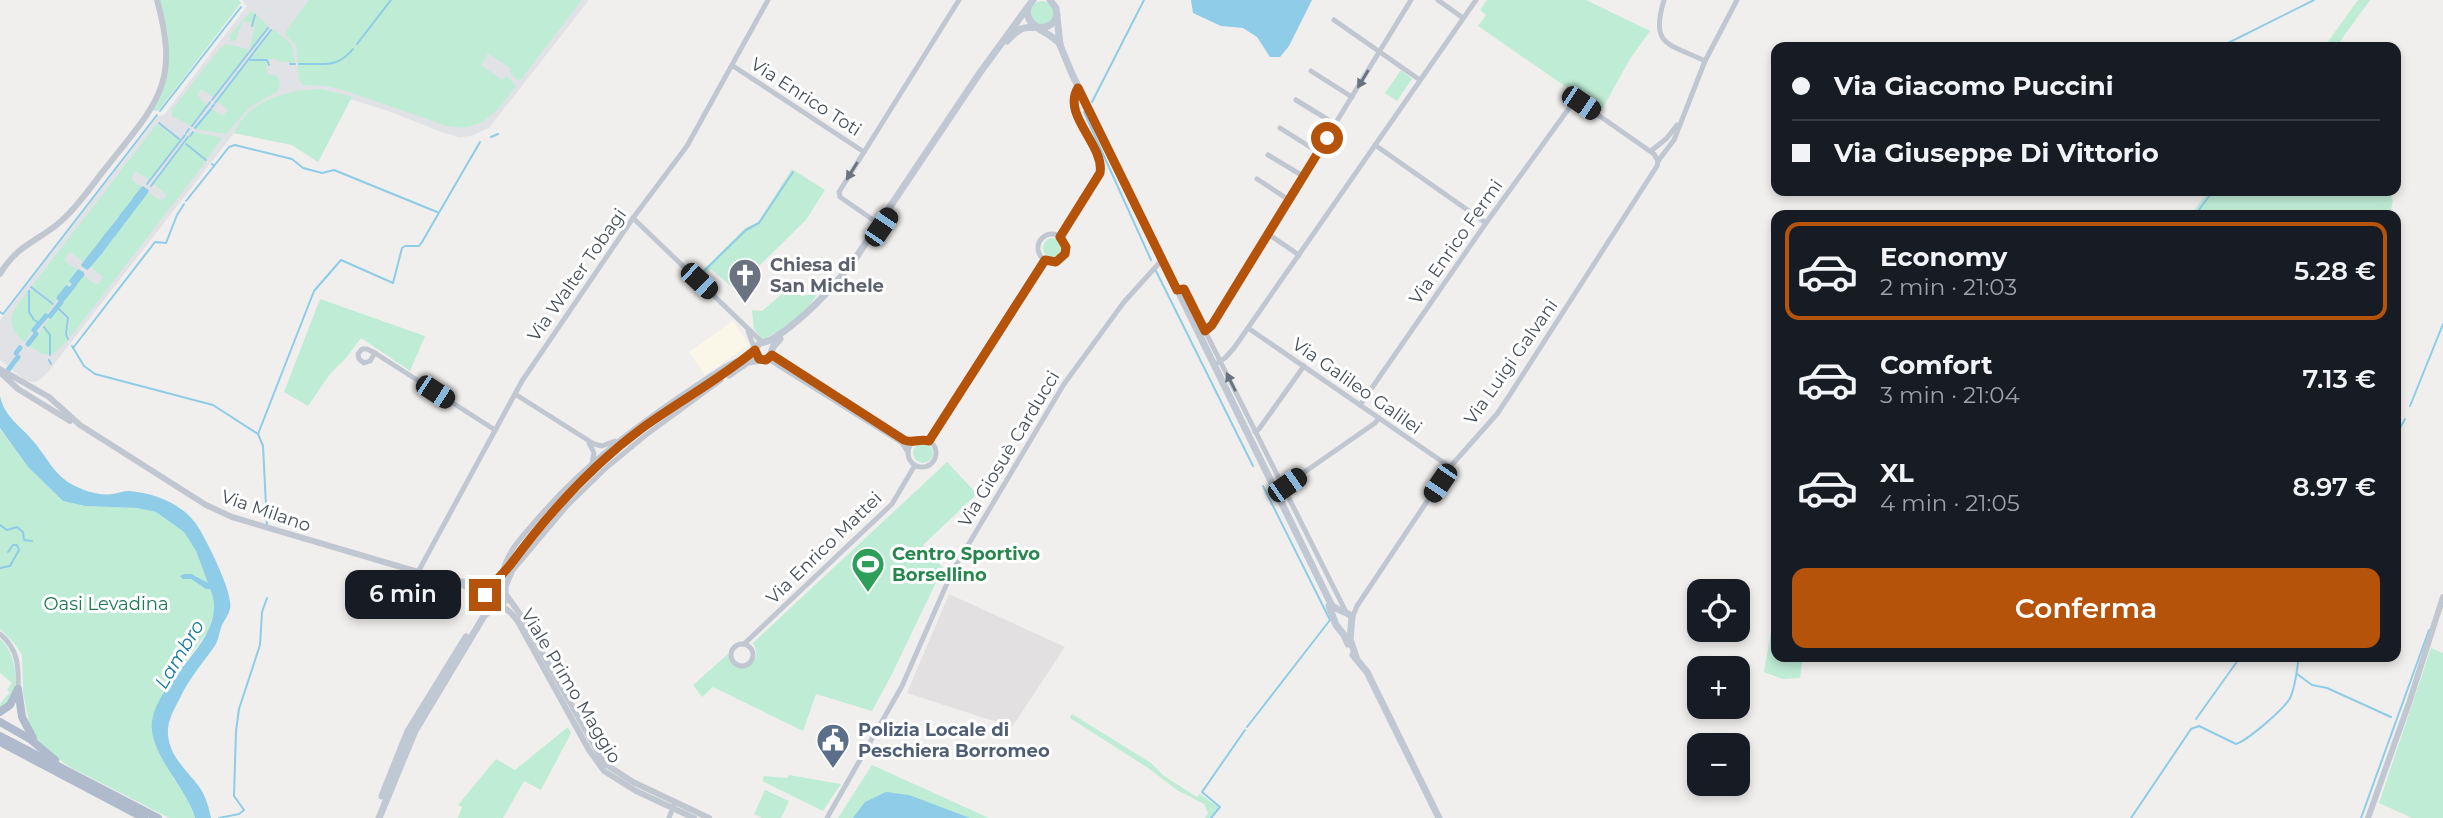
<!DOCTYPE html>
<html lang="it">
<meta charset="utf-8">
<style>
:root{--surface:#171b24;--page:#242831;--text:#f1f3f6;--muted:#9ea1a6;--line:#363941;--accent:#b45309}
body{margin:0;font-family:Montserrat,sans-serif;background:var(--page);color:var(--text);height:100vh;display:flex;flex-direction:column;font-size:26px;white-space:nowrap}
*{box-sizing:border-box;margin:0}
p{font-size:23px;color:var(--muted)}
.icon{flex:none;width:38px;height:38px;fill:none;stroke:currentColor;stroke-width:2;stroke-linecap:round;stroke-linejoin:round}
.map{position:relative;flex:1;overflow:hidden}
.panel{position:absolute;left:1771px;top:210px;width:630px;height:452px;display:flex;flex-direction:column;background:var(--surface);border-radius:14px;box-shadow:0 4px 10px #0003}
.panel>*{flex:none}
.hud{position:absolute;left:1771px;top:42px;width:630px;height:154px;border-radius:14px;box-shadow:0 4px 10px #0003;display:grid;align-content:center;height:154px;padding:0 21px;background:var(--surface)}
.fabs{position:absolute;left:1687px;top:579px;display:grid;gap:14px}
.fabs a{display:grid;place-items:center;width:63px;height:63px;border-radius:14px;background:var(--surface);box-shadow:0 4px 10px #0003;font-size:35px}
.end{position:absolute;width:32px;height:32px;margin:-16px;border:9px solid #b45309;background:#fff;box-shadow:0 0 0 4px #fff}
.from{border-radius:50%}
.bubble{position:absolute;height:49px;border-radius:14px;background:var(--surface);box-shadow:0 4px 10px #0003;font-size:23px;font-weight:600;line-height:49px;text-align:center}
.car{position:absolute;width:21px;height:42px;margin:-21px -10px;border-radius:9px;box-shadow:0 0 5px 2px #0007;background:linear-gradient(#222 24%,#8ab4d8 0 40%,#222 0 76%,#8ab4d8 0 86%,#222 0)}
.hud b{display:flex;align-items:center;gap:24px;height:66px;font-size:26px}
.hud b+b{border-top:2px solid var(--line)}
.hud i{width:18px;height:18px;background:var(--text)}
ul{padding:12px 0 0;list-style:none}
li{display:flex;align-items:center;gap:21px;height:98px;margin:0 14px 10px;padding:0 7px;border:4px solid transparent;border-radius:14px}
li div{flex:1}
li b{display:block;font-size:26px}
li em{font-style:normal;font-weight:600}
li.current{border-color:var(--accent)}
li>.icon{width:63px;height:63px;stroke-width:1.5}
.button{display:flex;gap:14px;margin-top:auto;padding:14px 21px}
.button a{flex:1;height:80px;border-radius:14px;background:var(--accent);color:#fff;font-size:28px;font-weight:600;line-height:80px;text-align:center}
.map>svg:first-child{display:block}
.commercial{fill:#fbf7e8}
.education{fill:#e2e0e0}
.airport{fill:#e0e2e6}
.green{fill:#bfecd5}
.water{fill:#8ecce7}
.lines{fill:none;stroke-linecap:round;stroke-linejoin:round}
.stream{stroke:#8ecce7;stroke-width:2}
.canal{stroke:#8ecce7;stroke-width:5}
.minor{stroke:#c0c7d0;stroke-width:5}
.tertiary{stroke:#c0c7d0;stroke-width:6}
.secondary{stroke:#c0c8d4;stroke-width:7}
.primary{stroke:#afbbcc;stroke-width:8}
.oneway{fill:#6b747e}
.route{stroke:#b45309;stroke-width:9}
.labels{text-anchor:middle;stroke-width:6;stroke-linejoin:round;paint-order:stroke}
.street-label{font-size:18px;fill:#47505b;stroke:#fff}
.worship-label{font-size:18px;font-weight:bold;fill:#5b616d;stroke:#fff;text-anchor:start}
.leisure-label{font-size:18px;font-weight:bold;fill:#27864d;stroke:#fff;text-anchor:start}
.park-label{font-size:18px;fill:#1c7953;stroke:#fff}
.service-label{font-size:18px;font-weight:bold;fill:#4e5e75;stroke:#fff;text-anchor:start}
.water-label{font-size:19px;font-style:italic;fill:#1477a2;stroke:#fff}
</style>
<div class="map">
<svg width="2443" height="818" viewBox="0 0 2443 818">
<rect width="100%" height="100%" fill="#f1efee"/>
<polygon class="commercial" points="733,321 749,345 705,375 689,352"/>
<polygon class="education" points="949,594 1065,647 1012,727 907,693"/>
<polygon class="airport" points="242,0 589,0 489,128 471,136 459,137 444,133 391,112 350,99 318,162 292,145 234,133 48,372 38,381 31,382 23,379 0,360 0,320 158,116 164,115 247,6"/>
<g class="green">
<polygon points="159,0 239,0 241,3 159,110 154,111 153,109 168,58 168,35"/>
<path d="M 309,0 L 582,0 L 521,79 L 517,80 L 510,73 L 511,69 L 488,53 L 481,65 L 502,80 L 507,76 L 516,86 C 498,110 481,134 447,126 L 343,90 L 326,86 L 303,85 L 299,79 L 296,45 L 284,34 Z"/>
<polygon points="1487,0 1586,0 1650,31 1630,59 1601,111 1478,26 1486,15 1480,10"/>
<polygon points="2358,0 2370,0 2336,47 2324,47"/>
<circle cx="1042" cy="13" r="12"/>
<polygon points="250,12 254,12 269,27 250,49 256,16 254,16 252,23 243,21 236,40 231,41 229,36"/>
<polygon points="273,29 292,45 295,63 277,61 276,59 251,59"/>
<polygon points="226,44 248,49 247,53 213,97 201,89 197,95 206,105 191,126 172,116 172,110 221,47"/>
<polygon points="248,61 266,61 267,74 277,76 280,83 278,91 250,107 226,134 195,129 211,109 223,116 228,110 217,101"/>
<polygon points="1401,70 1412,79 1397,101 1385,93"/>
<path d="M 322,89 L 352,97 L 318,162 L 292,145 L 234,133 C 248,100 289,89 322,89 Z"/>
<polygon points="157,124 180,141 149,180 136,171 132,176 132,180 143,188 85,263 70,252 65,258 66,262 79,271 54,303 32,286"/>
<polygon points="194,132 222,138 207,159 185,143"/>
<polygon points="184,144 206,161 71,336 68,334 70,319 59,306 83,275 95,284 99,284 103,277 90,266 147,192 162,201 167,195 154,184"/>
<polygon points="792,169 825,190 806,220 758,267 741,295 711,269 703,277 699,274 745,228 758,222"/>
<polygon points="2209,191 2372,191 2390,195 2393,200 2390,215 2190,215"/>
<circle cx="1053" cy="248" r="10"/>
<path d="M 790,287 L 802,296 L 817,293 C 812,309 778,335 762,339 L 754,329 L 752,310 L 762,311 Z"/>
<path d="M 32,289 L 53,305 L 24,342 C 2,321 13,311 28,291 Z"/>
<polygon points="320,299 425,336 410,371 361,338 346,358 330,374 308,406 284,392"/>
<polygon points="57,309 67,320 65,334 68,340 53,354 43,354 29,346"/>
<polygon points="0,429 28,467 63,501 85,506 137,508 156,512 184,532 196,551 213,595 216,608 208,631 188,658 152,722 173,778 185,792 195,818 169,818 70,767 47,751 31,733 23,692 22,655 14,643 0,629"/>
<circle cx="923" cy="453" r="10"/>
<path d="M 947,462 L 977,494 L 923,545 L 943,568 L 891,676 L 872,711 L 816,694 L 803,731 L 713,687 L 702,697 L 693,685 L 728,654 L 732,663 L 741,668 C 756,665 760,657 753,643 Z"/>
<polygon points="1776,602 1776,656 1803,656 1800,678 1783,679 1764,672"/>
<path d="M 0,639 C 14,650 20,680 12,697 C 10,701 4,705 0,709 L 0,704 L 10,692 L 7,690 L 12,683 L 0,673 Z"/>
<polygon points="2431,648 2443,653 2443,818 2412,818 2379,803"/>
<polygon points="1072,714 1151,763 1164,776 1197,797 1200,794 1220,808 1210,818 1205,818 1208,813 1204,804 1177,790 1148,768 1070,718"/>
<polygon points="568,727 571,733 541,790 524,781 503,818 458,818 462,807 458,805 496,759 515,770"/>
<polygon points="872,765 989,818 838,818"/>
<polygon points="789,775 841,784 823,811 762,781 764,776 787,778"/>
<polygon points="765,790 789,801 781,818 762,818 754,814"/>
</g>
<g class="water">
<polygon points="1191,0 1312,0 1289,46 1280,57 1270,57 1257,37 1243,28 1221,26 1193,13"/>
<path d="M 0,396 C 5,418 20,425 34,442 C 47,457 54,475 73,485 C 84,491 100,496 113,494 C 119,493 123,491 129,491 C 156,493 186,505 200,530 C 208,544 234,594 230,609 C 229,615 223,621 221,628 C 219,634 218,642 214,647 C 201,665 188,680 179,700 C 173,711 167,722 168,735 C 170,758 188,771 200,788 C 206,797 209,808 211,818 L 195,818 C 187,787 148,754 152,721 C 159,676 232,636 210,589 L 206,589 L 191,579 L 183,579 L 180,576 L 184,574 L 191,574 L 208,583 L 196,551 L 184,532 L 156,512 L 137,508 L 85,506 L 63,501 L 28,467 L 0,428 Z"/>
<polygon points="886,792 909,795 970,818 853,818 865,802"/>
</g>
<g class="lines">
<g class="stream">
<polyline points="252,26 255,15"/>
<polyline points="357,44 391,0"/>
<polyline points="2220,47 2314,0"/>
<polyline points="250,60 267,60 269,65"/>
<polyline points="290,64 295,64"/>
<path d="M 299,64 C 323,63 337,69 353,49"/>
<polyline points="212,100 268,28"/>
<polyline points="1092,102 1144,0"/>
<polyline points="215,103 271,30"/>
<polyline points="208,105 210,102"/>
<polyline points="212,107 214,105"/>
<polyline points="160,111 241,7"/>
<polyline points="1084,112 1151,260"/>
<polyline points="159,123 179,139"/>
<polyline points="192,126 207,106"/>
<polyline points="195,128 211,109"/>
<polyline points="186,133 189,129"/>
<polyline points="190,136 193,132"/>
<polyline points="491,137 498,134"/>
<polyline points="186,144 206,160"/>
<polyline points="214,166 229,147 235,145 292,159 303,168 322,173 334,170 437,212"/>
<polyline points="147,184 185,135"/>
<polyline points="151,186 188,137"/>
<polyline points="186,201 214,166 212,164"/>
<polyline points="2195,215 2213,191"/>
<polyline points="1156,271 1253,466"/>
<polyline points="701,274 746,230 759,223 793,172"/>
<polyline points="31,287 53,304"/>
<polyline points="29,291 29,312 34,320"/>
<polyline points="58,308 68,318 66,334 68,339"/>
<polyline points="0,312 3,314 157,115"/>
<polyline points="36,321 38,323"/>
<polyline points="44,327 50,335 50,355"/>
<polyline points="72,346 84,366 95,374 213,405 258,434 263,446 267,525"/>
<polyline points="73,348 155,242 166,243 177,215 184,204"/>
<polyline points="49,360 51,364"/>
<polyline points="2410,406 2443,324"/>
<polyline points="258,434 314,291 341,260 393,283 402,248 405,246 419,246 422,242 480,142"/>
<polyline points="2396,435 2405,419"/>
<polyline points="0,525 7,530 17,527 23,532 24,540 32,541"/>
<polyline points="0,568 10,566 19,550 17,545 13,545 8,552"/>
<polyline points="2297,674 2312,685 2327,688 2391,717"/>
<polyline points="2196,719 2241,656"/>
<polyline points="1247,727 1330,620 1263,486"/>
<polyline points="219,818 239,814 244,810 234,796 236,731 239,709 260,645 262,612 267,598"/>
<polyline points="1211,818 1220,807 1202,792 1245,730"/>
<path d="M 2131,818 L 2191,729 L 2199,726 L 2236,744 C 2248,740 2287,707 2291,696 C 2296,684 2297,669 2299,656"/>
<polyline points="2361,818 2429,630"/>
</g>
<g class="canal">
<polyline points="135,199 143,189"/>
<polyline points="138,202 146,191"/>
<polyline points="122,216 134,201"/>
<polyline points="125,219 137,203"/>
<polyline points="110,232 121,218"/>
<polyline points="113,235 124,220"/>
<polyline points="97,249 108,234"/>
<polyline points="100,252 111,237"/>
<polyline points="84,265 95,251"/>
<polyline points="87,267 99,253"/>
<polyline points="72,281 79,272"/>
<polyline points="75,283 82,274"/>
<polyline points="59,298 67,288"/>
<polyline points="62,300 74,285"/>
<polyline points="50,316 61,302"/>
<polyline points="34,330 46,316"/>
<polyline points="28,344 36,334"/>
<polyline points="16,353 20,348"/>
<polyline points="8,370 18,357"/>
</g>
<g class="minor">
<polyline points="1438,0 1463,18"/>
<path d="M 1664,0 C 1650,46 1668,43 1705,61"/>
<polyline points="1334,20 1420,80"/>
<polyline points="733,66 864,152"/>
<polyline points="1311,71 1352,97"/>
<polyline points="1296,100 1335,124"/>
<polyline points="1280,128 1318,152"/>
<polyline points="1375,145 1486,223"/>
<polyline points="1651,151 1667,138 1677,125"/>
<polyline points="1268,155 1303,176"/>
<polyline points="1658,161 1674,140 1705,61 1737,0"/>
<polyline points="1257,179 1289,200"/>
<polyline points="633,218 763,343"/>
<polyline points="879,224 840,197 839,192 959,0"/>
<polyline points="1268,234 1299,255"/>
<circle cx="1052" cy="248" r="14"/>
<path d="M 1060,237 L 1101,170 L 1099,161 C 1091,142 1066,106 1078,88"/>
<polyline points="1177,290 1184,289 1346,612"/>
<polyline points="1248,328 1450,467"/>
<polyline points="748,331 755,350"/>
<polyline points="1205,331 1212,325 1411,0"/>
<polygon points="367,349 375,353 370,361 364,363 359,359 358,354 362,349"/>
<polyline points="375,353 495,430"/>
<polyline points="772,355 904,440 914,443"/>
<polyline points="768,359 902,443 908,452"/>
<polyline points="1214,365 1225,358 1234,348 1476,0"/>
<polyline points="515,394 594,444 602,446 615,441"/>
<polyline points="1255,432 1259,429 1304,366"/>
<circle cx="922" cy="453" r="14"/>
<polyline points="929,441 1045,260"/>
<polyline points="589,443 594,453 592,463"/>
<polyline points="1283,487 1375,423 1379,418"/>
<polyline points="514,569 567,506 606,468 646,435 721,380"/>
<polyline points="418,572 522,381 633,218 687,146 768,0"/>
<path d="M 502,575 C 505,555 519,540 532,525 C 587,459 653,413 724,367 L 736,361"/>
<polyline points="1352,618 1357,606 1450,467 1497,414 1511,393 1657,166 1658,161 1654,154 1581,103 1572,104 1486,223 1360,405"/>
<path d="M 0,634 C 18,649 19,666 18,689"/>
<polyline points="744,644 892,504 915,465"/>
<circle cx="742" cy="655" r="11"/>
<polyline points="669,818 674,805"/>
<polyline points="827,818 902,686 952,572 1064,384 1124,302 1162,260"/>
</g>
<g class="tertiary">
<path d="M 0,274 C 18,244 37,242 60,222 C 79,206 93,183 109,164 C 158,102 180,83 157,0"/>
<polyline points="0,369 49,397 80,425 206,505 232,517 418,572 450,580 492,585"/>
<polyline points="1,373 18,389 70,421"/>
<polyline points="458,583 476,591 486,598"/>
<polyline points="507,596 522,617 604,763 633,782 709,818"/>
<polyline points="500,605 510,612 517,620 589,750 604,771 636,791 694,818"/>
<polyline points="2368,818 2409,703 2443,597"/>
</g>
<g class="secondary">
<path d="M 1050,0 L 1056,8 L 1060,45 L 1072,74 L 1331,604 C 1337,612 1346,610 1352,617 L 1350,639 L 1356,657"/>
<path d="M 1028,7 C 1023,28 1049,30 1060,44"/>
<path d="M 1007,41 C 1011,37 1015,32 1021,29 C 1036,24 1051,34 1057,15"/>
<polyline points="729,375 748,362 769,359 773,347 780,339"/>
<path d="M 496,606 L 486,599 L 487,588 L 498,581 L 529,540 L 569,495 L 611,454 L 644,427 L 749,355 C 754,351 756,345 761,343 C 767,341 771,341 776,337 C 807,316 833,288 855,259 L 979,74 L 1033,0"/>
<polyline points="1329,606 1336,625 1344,635 1348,644"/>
<polyline points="1353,655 1367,672 1439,818"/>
<polyline points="382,796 408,731 466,637"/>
<polyline points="379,818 415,731 484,616 493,607 505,601 505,586 514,565"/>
</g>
<g class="primary">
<polyline points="18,689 22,717 33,738"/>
<polyline points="0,712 10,705 17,691"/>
<polyline points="0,722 30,739 55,760"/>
<polyline points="0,736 158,818"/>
<polyline points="0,742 144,818"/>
</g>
</g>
<defs><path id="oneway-solid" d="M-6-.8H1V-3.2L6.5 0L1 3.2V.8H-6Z" transform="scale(1.75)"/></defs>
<g class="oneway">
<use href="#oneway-solid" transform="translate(1363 79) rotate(121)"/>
<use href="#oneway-solid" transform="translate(852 171) rotate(122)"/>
<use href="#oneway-solid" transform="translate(1231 382) rotate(-116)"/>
</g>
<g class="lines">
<path class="route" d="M 485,595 C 487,589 505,572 511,564 C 548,514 591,466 641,429 C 678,402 720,379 755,350 L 759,359 L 766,360 L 772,355 L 904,440 C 913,444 919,438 929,441 L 1045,260 L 1056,262 L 1065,254 L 1066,247 L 1060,237 L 1100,173 C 1105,145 1061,115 1078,88 L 1177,290 L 1184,289 L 1205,331 L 1212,325 L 1327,138"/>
</g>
<defs>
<symbol id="church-pin" viewBox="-11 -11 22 30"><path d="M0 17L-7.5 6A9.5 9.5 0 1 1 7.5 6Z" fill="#6b7280" stroke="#fff"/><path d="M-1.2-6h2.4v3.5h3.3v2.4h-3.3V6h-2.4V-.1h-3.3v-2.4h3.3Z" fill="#fff"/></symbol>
<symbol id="stadium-pin" viewBox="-11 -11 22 30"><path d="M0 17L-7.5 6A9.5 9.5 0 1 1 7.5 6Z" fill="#2e9e5b" stroke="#fff"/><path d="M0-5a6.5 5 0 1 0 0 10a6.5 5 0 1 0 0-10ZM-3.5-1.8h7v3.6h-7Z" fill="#fff"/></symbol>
<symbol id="civic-pin" viewBox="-11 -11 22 30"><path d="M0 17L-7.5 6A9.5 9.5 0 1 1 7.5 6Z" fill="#5c6f8a" stroke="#fff"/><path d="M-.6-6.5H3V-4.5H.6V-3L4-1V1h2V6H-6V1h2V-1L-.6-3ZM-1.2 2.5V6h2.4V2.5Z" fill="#fff"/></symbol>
</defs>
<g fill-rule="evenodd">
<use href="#church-pin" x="726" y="256" width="38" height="52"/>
<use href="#stadium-pin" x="849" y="545" width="38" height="52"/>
<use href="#civic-pin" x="814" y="721" width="38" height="52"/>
</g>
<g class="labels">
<g class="street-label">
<text transform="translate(806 97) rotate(33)" y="6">Via Enrico Toti</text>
<text transform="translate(1456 242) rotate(-55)" y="6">Via Enrico Fermi</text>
<text transform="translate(577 275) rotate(-55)" y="6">Via Walter Tobagi</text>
<text transform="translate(1511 362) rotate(-55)" y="6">Via Luigi Galvani</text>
<text transform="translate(1357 386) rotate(35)" y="6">Via Galileo Galilei</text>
<text transform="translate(1009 449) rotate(-59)" y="6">Via Giosuè Carducci</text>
<text transform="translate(266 511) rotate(19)" y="6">Via Milano</text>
<text transform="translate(824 548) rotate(-44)" y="6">Via Enrico Mattei</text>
<text transform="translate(571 686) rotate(59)" y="6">Viale Primo Maggio</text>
</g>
<g class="worship-label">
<text x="770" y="271">Chiesa di<tspan x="770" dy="21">San Michele</tspan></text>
</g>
<g class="leisure-label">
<text x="892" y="560">Centro Sportivo<tspan x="892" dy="21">Borsellino</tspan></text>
</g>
<g class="park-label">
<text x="106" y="610">Oasi Levadina</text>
</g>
<g class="service-label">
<text x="858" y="736">Polizia Locale di<tspan x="858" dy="21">Peschiera Borromeo</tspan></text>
</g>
<g class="water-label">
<text transform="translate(179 654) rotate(-59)" y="7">Lambro</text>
</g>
</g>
</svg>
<div class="fabs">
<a><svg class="icon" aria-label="locate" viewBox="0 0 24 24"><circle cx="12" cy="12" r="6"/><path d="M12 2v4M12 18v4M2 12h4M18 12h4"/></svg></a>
<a>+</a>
<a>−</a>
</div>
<i class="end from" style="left:1327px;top:138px"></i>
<i class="end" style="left:485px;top:595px"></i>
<div class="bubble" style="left:345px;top:570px;width:116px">6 min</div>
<i class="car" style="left:1581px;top:103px;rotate:124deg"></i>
<i class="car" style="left:881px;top:227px;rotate:34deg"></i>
<i class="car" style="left:699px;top:281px;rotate:133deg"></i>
<i class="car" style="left:435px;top:392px;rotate:123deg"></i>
<i class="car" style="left:1440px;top:483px;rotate:214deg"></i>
<i class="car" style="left:1287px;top:485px;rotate:55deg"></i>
<div class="hud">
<b><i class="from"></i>Via Giacomo Puccini</b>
<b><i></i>Via Giuseppe Di Vittorio</b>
</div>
<section class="panel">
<ul>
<li class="current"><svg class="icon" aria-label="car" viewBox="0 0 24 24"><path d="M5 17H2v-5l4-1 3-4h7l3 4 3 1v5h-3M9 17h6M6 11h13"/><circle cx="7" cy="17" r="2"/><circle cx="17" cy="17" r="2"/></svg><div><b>Economy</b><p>2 min · 21:03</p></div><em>5.28 €</em></li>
<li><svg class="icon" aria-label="car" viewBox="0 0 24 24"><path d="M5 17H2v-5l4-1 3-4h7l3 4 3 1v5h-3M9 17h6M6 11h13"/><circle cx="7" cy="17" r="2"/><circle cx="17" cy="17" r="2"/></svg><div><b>Comfort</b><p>3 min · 21:04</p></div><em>7.13 €</em></li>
<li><svg class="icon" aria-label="car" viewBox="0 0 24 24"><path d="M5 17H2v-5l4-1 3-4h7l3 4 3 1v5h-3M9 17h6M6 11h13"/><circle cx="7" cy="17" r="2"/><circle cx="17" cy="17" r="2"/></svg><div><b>XL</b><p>4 min · 21:05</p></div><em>8.97 €</em></li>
</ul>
<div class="button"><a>Conferma</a></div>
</section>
</div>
